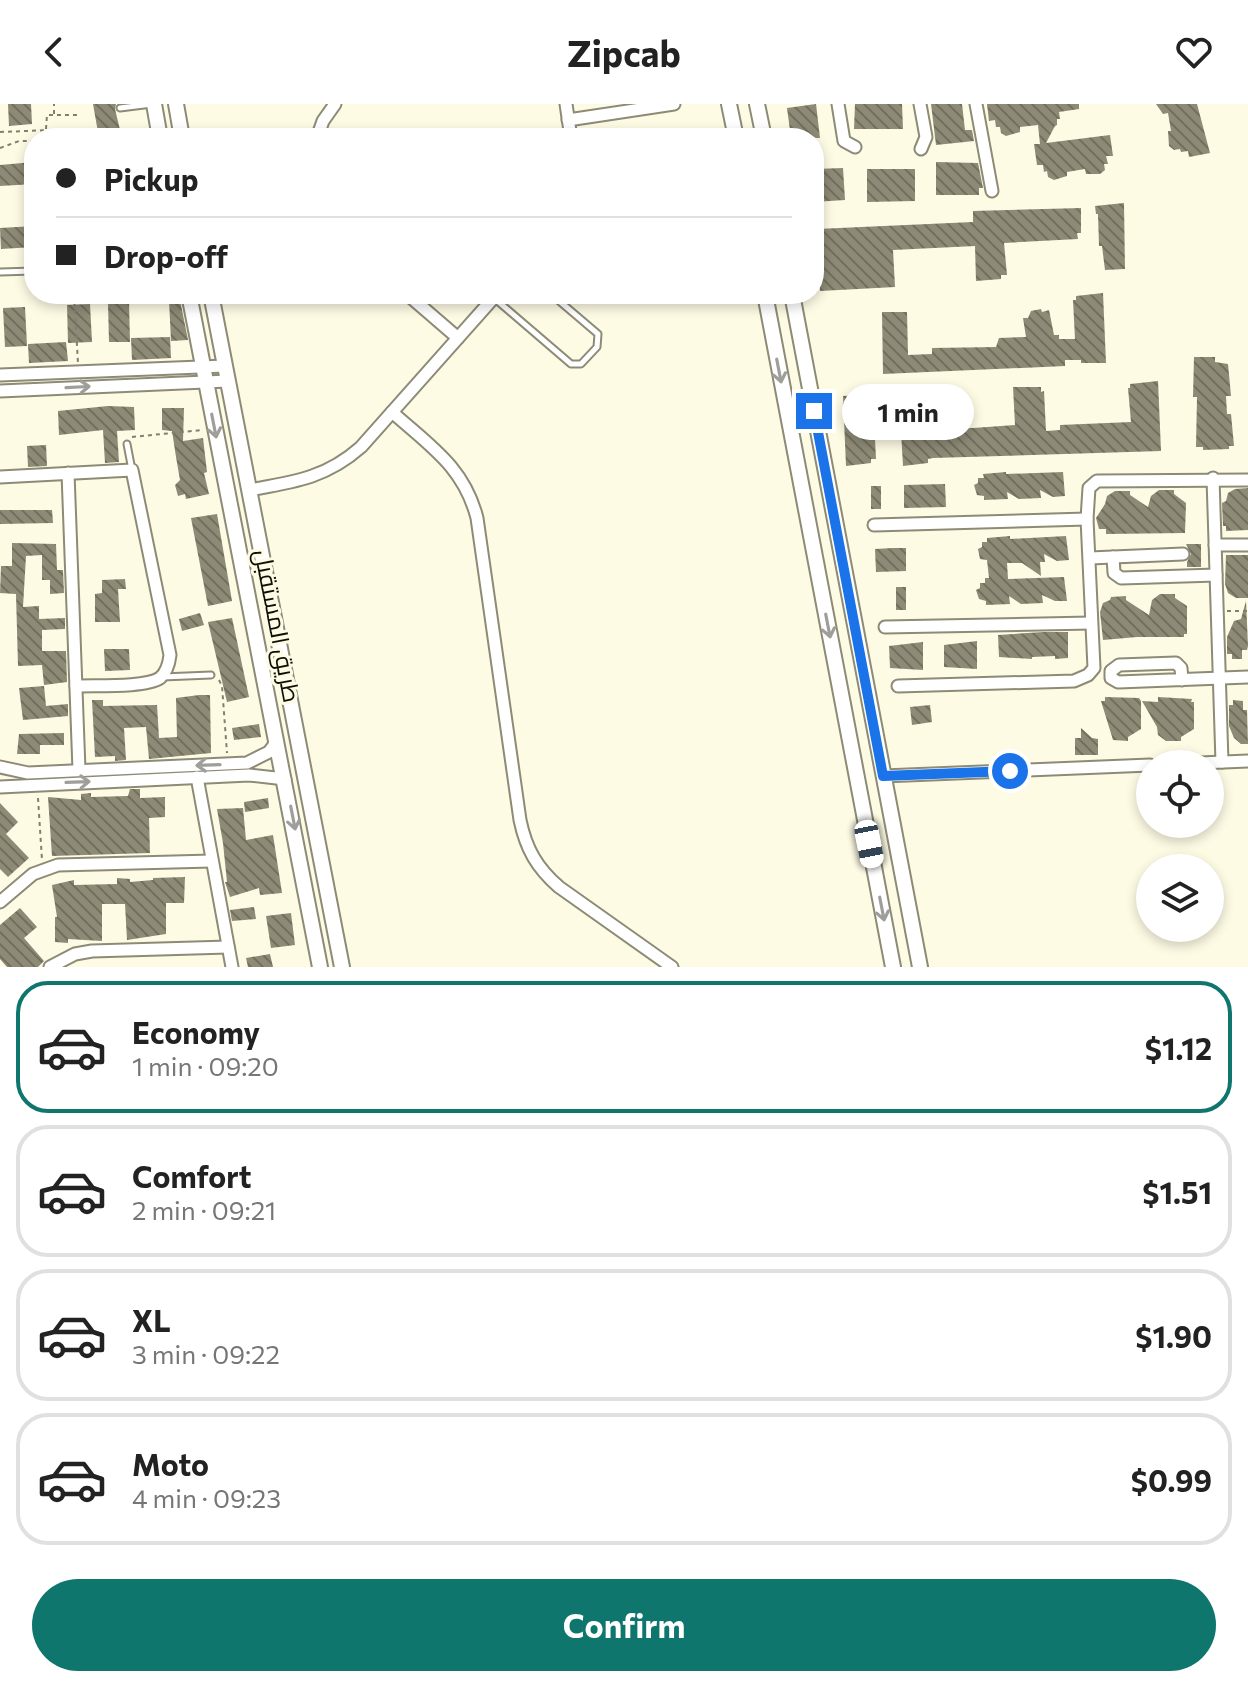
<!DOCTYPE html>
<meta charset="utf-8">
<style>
:root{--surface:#fff;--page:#f2f2f2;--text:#222;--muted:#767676;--line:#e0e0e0;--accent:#0f766e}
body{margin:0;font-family:Commissioner,Cairo,sans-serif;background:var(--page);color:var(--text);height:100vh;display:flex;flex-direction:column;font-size:30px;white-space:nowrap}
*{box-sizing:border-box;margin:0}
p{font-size:26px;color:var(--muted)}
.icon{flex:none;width:44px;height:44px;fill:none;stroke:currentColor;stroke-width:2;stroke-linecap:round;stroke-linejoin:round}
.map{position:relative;height:863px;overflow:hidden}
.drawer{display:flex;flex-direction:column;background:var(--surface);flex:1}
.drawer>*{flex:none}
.guide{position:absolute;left:24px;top:24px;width:800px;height:176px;border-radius:32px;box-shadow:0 4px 12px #0003;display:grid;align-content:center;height:176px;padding:0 32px;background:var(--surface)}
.buttons{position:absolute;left:1136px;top:646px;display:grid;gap:16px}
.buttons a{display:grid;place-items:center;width:88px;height:88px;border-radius:50%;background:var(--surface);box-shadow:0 4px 12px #0003;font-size:40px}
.end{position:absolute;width:36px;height:36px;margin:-18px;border:10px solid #1a73e8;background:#fff;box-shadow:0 0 0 4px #fff}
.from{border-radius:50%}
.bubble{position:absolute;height:56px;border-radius:28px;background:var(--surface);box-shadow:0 4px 12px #0003;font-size:26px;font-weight:700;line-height:56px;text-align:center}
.car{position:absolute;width:24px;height:48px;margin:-24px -12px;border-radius:10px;box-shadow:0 0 6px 2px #0007;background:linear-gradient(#fff 24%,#345 0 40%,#fff 0 76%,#345 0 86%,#fff 0)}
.guide b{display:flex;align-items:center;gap:28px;height:76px;font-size:30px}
.guide b+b{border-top:2px solid var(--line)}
.guide i{width:20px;height:20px;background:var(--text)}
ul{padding:14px 0 0;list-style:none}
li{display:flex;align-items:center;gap:24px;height:132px;margin:0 16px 12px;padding:0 16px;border:4px solid var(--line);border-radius:32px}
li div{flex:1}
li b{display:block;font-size:30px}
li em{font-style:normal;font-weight:700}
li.current{border-color:var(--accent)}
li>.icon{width:72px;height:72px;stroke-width:1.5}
.button{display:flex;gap:16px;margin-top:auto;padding:16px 32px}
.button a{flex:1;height:92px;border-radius:48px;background:var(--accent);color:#fff;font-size:32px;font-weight:700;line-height:92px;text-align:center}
header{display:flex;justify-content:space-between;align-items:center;height:104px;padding:0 32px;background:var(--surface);font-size:36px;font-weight:700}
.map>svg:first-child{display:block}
.building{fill:url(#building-back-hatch)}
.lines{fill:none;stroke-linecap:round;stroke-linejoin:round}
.service-casing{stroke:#8d8a76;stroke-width:9}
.minor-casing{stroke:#8d8a76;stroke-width:15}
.tertiary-casing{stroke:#8d8a76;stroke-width:18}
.path{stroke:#817f70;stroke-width:2;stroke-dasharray:4 4;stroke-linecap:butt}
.service{stroke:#fff;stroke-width:5}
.minor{stroke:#fff;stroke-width:11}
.tertiary{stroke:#fff;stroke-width:14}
.oneway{stroke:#9f9e9b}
.route{stroke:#1a73e8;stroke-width:10}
.labels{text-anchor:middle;stroke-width:6;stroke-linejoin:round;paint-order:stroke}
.street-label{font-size:24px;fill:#0e0d06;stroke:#fdfbe4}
</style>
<header><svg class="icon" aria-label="back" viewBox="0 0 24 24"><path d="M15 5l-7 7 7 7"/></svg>Zipcab<svg class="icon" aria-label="heart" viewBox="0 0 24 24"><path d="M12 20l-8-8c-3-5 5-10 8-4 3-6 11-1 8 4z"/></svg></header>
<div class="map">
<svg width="1248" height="863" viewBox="0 0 1248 863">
<defs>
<pattern id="building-back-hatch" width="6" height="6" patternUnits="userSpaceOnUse" patternTransform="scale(2)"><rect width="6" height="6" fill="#8d8a76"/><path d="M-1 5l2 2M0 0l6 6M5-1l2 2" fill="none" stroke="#726f5f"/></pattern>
</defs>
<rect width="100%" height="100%" fill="#fdfbe4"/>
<g class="building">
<polygon points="8,0 31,0 32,20 9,22"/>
<polygon points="93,0 116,0 115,5 122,34 99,34"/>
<polygon points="816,0 820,34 791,34 787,4"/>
<polygon points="855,0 902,0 903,25 854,25"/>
<polygon points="931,0 962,0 965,26 972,26 974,37 936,41"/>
<polygon points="987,0 1079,0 1079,5 1059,8 1060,15 1057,15 1057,21 1055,22 1046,39 1110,31 1113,52 1106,52 1108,60 1104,60 1105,66 1100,70 1086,70 1085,65 1067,68 1067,72 1054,76 1048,73 1047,67 1044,68 1043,61 1037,61 1034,40 1040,40 1038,21 1020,23 1020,28 1006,32 1001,29 1000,23 996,23 995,16 989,17"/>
<polygon points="1156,0 1197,0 1210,49 1189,53 1188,47 1181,48 1180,45 1174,46 1169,42 1168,27 1171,27 1168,9 1163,10"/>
<polygon points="34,58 34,80 0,82 0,61"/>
<polygon points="936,58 978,59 983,84 979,84 979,91 936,91"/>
<polygon points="843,64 845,96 814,98 814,65"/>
<polygon points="867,65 915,65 915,97 867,98"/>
<polygon points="1124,99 1125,165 1105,166 1102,142 1099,142 1098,110 1096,110 1095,102"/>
<polygon points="1081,104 1081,129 1077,129 1078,135 1004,139 1007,171 1001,171 1001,175 976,177 975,142 893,146 895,183 820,187 817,125 973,118 973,107"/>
<polygon points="34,122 34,143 1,145 0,124"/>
<polygon points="1103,189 1106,259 1081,259 1081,256 1065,256 1065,262 883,270 882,208 907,208 908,251 932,250 932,244 996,243 999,234 1026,233 1023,214 1028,214 1031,207 1041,205 1042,208 1049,206 1054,231 1059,231 1059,235 1075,235 1073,196 1076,196 1076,192"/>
<polygon points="169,196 180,196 188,236 171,237"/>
<polygon points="129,198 130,238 109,238 108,199"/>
<polygon points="90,200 92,238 68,239 67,201"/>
<polygon points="25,203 27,242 5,243 3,204"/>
<polygon points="170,233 171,254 132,256 131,234"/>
<polygon points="66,238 68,257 29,259 28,240"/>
<polygon points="1194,253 1215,253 1215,258 1228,260 1231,292 1226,292 1227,310 1231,310 1234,342 1229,342 1229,345 1203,346 1203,343 1196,343 1197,293 1193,293"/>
<polygon points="1158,277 1161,347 933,354 928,355 928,359 903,362 899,292 927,291 927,296 930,296 930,324 973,324 1015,321 1013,283 1041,283 1041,288 1044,287 1046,327 1060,326 1060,321 1131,318 1128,284 1130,284 1130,280"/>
<polygon points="858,291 870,291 871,296 873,296 876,355 871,355 871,359 846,362 843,292"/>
<polygon points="108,302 134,303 135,326 117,327 119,358 105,359 103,326 59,331 58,307"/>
<polygon points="162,304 184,304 183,337 203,334 207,368 204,369 209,390 186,395 185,390 178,392 175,381 180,376 176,353 172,327 162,326"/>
<polygon points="46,341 47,362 28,363 27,342"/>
<polygon points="1006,368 1006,370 1063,368 1065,392 1053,393 1040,386 1041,394 1019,395 1007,388 1008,395 984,396 984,392 977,391 974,381 978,379 978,374 984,374 983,370"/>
<polygon points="945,380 946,403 904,404 904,381"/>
<rect x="871" y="382" width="10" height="23"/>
<polygon points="1248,384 1248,426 1226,427 1226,422 1223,422 1222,399 1226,397 1228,389 1235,385"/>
<polygon points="1159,386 1174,386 1174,390 1186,399 1185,429 1106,430 1106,425 1099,425 1096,414 1105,400 1107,392 1115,387 1130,387 1130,391 1148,403 1151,392"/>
<polygon points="0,406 52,406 53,419 0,420"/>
<polygon points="217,410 232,497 208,502 191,414"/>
<polygon points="1010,432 1010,435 1066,432 1069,456 1057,457 1044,450 1045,458 1040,458 1041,472 1022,459 1007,459 1008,475 1064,473 1067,497 1055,497 1042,491 1043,499 1021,500 1009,492 1010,500 986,501 986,497 979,495 976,486 980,484 980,479 985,479 985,474 989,474 987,456 980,455 978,445 982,443 982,438 987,438 987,434"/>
<polygon points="12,439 56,440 57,466 63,466 64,489 50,490 50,476 42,476 42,451 26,452 23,503 39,502 39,515 65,514 65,525 42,526 42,547 66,547 67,578 44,581 42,561 18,562 16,490 0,489 1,462 12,462"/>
<polygon points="1186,440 1201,440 1201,463 1187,463 1187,458 1191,450"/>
<polygon points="893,444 906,444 906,467 876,468 875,445"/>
<polygon points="1226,451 1248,451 1248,494 1236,494 1228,489 1225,480"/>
<polygon points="125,475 126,485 118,485 120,518 95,518 95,490 102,489 102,476"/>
<rect x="896" y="483" width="10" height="23"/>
<polygon points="1160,490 1175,490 1175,494 1187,502 1187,530 1184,530 1184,533 1137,533 1103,536 1100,508 1103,499 1110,496 1111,493 1126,492 1126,496 1149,511 1152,496"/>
<polygon points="1246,497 1248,542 1247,546 1242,546 1242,555 1232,555 1232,550 1227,550 1227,533 1234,517 1241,515"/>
<polygon points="200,509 204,521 182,527 179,515"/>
<polygon points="232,514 249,593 227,598 208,518"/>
<polygon points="1043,528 1068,528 1068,554 1055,555 1055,552 1032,553 1032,555 999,553 998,531"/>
<polygon points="977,537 977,565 944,563 944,541"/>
<polygon points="923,538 923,566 890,564 889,542"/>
<polygon points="104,545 129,545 130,566 105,567"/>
<polygon points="44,582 46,602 68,600 68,612 23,616 19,584"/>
<polygon points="199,591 210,591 211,649 149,655 146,623 124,624 126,656 115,657 115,652 95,653 92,596 103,596 103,602 157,601 159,634 177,633 176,594"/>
<polygon points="1105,593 1139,594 1141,597 1141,625 1128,633 1128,637 1113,636 1101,597 1105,597"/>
<polygon points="1158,593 1192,595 1191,598 1194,598 1194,625 1181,633 1181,637 1166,637 1158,631 1157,623 1142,597 1158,598"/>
<polygon points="1233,596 1243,597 1243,606 1247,606 1248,640 1241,640 1234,634 1229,622 1229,601 1233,601"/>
<polygon points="930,601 932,618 912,621 910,603"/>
<polygon points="259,620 261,633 234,636 232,624"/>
<polygon points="1081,624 1092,634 1098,635 1098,651 1075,651 1075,634 1081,634"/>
<polygon points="64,629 64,641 40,641 40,650 17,650 19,630"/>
<polygon points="130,685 140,685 140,694 165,693 165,713 149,714 150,749 52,752 48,693 81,696 81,690 91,689 91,693 128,692"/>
<polygon points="268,694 269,704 245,708 244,698"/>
<polygon points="0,699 18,718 6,730 29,754 8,773 0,765"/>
<polygon points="243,704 246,736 273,731 282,789 260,791 259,784 230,793 225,778 227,778 223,739 217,705"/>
<polygon points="185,773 184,799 166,799 166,830 127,836 125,800 102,800 102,837 68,835 68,839 55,838 55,813 57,813 52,781 74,776 74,781 117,780 117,774 130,775 130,778 153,776 153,774"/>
<polygon points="254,803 256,815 232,817 230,806"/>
<polygon points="20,804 37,823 24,834 44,857 38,863 7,863 0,855 0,821"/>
<polygon points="291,809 295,841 271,844 266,812"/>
<polygon points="270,850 273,863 248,863 246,854"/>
</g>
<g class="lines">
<defs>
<g id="service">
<polyline points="120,4 152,0"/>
<polyline points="0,168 34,167"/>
<polyline points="494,194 571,260 581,260 597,243 598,230 551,190"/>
<polyline points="127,340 132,366"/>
<polyline points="162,573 211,571"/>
</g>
<g id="minor">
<polyline points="566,0 571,34"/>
<polyline points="838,0 844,37 855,43"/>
<polyline points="920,0 926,33 921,45"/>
<polyline points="976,0 992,87"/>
<polyline points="568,16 674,0"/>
<polyline points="317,34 323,17 335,0"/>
<polyline points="407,190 458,234"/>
<polyline points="0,271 225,262"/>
<polyline points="0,287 228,277"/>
<path d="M 392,308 C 430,342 464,363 477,414 L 520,716 C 526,745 537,764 559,783 L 672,863"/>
<polyline points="68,369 79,666"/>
<path d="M 0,373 L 132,366 L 170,551 C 169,560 167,568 160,574 C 145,584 95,581 76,582"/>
<polyline points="1213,374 1222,658"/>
<path d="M 249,386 C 294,378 326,374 361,343 L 497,190"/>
<polyline points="874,421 1087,415"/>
<polyline points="1215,441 1248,441"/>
<polyline points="1113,453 1114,469 1121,474 1216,471"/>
<polyline points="1090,454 1183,450"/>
<polyline points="885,523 1091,519"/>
<polyline points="1182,576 1181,564 1176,559 1119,561 1111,567 1111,574 1118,578 1248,573"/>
<polyline points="898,582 1074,577 1088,571 1094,564 1087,415 1089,384 1097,377 1248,376"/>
<polyline points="1176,660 1248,657"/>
<polyline points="0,663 28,669 247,659 269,648 277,637"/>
<polyline points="883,672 1150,661"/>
<polyline points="197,673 232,863"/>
<polyline points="0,683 249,671 285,675"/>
<polyline points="0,798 33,770 58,761 212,757"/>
<polyline points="50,863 75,850 92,847 228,843"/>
</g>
<g id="tertiary">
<polyline points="154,0 160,34"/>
<polyline points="176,0 182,34"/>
<polyline points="729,0 736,34"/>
<polyline points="757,0 764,34"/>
<polyline points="189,190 320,863"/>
<polyline points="211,190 342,863"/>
<polyline points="765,190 893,863"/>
<polyline points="792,190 920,863"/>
</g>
</defs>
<use href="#service" class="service-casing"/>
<use href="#minor" class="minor-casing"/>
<use href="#tertiary" class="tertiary-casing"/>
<g class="path">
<polyline points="54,10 54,0"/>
<polyline points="46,25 47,11 80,11"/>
<polyline points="0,28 78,25 79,34"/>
<polyline points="80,34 90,34"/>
<polyline points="0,44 19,37 34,37"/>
<polyline points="29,49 34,49"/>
<polyline points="74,190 78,259"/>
<polyline points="132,333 202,326"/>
<polyline points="1227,507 1248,507"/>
<polyline points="219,576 222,582 227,649"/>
<polyline points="38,694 42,756"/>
</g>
<use href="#service" class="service"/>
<use href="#minor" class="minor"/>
<use href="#tertiary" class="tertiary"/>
</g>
<defs><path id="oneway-shaft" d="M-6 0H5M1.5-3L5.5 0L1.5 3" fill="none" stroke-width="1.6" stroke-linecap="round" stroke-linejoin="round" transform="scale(2)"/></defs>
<g class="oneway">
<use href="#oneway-shaft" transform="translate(779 267) rotate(79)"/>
<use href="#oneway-shaft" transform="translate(78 283) rotate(-3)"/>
<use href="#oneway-shaft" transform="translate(214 322) rotate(79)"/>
<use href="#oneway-shaft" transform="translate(828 522) rotate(79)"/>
<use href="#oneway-shaft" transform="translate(208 661) rotate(178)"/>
<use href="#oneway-shaft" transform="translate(78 678) rotate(-2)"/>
<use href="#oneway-shaft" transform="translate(293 714) rotate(79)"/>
<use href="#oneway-shaft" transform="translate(882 805) rotate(79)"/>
</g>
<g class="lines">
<polyline class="route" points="814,307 883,672 1010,667"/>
</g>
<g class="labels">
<g class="street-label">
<text transform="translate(277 522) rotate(79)" y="8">طريق المستقبل</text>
</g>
</g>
</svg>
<div class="buttons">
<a><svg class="icon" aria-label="locate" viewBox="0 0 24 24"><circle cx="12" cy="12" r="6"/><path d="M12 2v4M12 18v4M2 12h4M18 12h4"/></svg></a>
<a><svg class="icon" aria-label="layers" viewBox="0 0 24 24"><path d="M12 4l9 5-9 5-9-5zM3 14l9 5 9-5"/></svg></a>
</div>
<i class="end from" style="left:1010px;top:667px"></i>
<i class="end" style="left:814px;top:307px"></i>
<div class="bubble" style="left:842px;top:280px;width:132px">1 min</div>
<i class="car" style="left:869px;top:740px;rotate:169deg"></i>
<div class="guide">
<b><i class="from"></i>Pickup</b>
<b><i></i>Drop-off</b>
</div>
</div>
<section class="drawer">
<ul>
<li class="current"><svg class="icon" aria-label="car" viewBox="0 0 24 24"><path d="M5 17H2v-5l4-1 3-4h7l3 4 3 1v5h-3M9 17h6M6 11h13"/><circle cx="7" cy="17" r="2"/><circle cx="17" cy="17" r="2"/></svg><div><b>Economy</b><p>1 min · 09:20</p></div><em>$1.12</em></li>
<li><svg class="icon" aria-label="car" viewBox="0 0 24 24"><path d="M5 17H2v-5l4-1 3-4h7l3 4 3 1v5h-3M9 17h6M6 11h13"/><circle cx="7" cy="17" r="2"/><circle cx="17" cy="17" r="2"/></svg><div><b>Comfort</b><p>2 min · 09:21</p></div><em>$1.51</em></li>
<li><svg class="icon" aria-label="car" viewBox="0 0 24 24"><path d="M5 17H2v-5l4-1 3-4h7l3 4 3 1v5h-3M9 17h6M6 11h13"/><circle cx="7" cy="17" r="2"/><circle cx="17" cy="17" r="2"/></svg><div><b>XL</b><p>3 min · 09:22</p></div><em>$1.90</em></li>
<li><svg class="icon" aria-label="car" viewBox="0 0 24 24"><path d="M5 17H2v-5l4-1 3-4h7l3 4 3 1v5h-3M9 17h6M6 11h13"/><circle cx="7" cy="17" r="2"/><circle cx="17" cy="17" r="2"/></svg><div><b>Moto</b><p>4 min · 09:23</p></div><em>$0.99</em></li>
</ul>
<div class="button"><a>Confirm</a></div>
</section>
